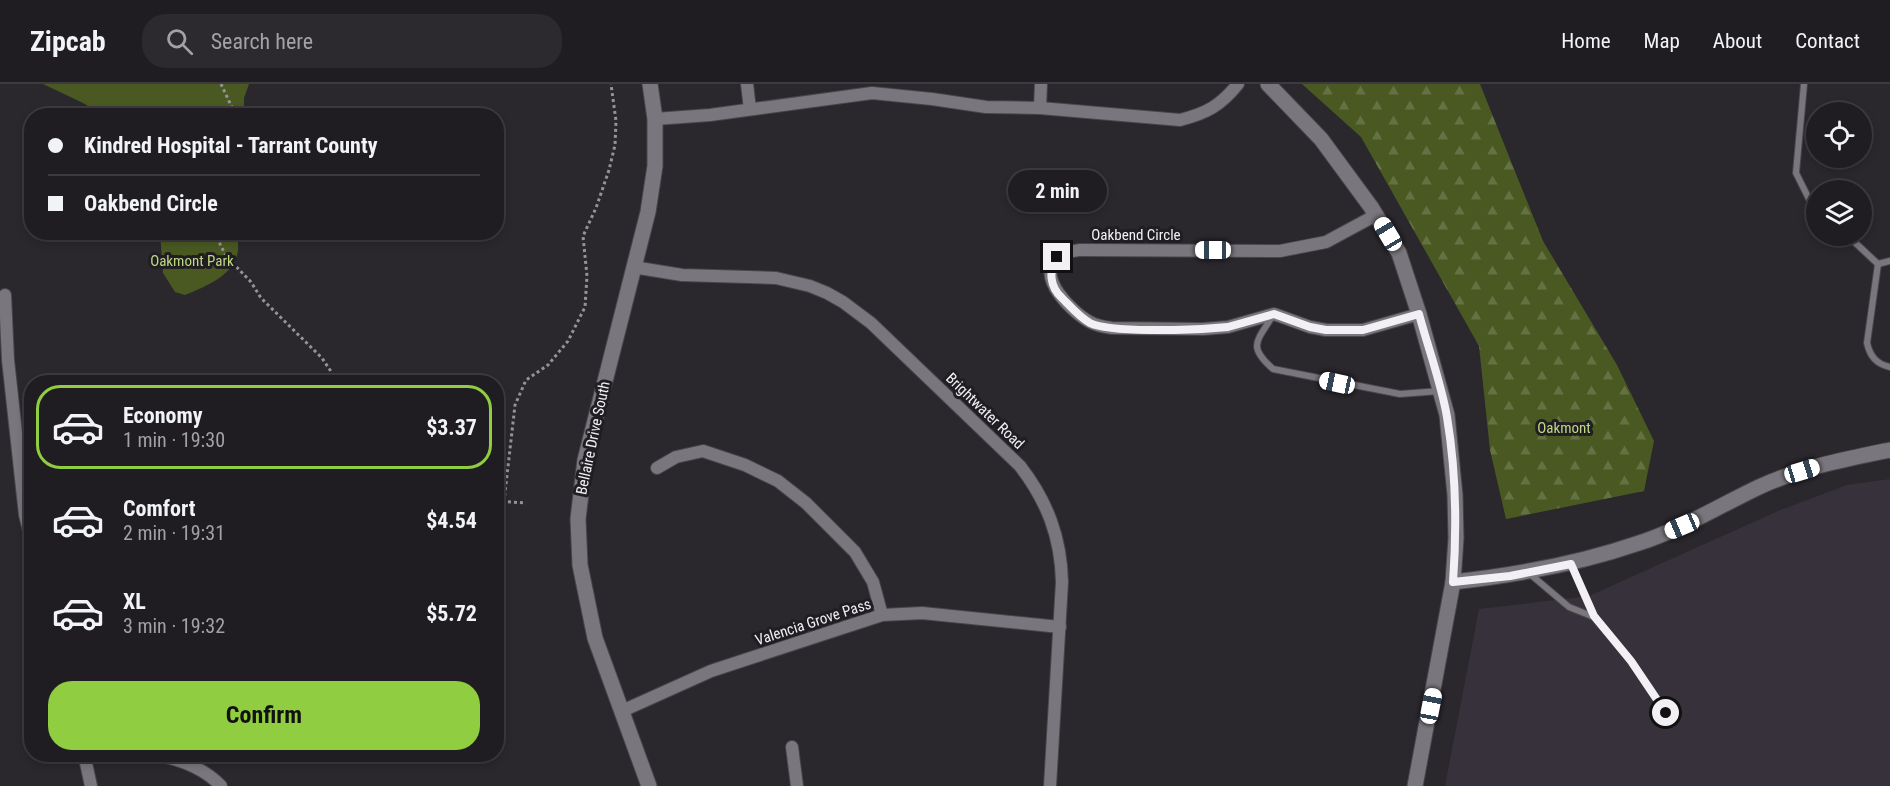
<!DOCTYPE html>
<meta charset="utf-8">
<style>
:root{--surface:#201d22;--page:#2d2a2f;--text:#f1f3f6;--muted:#a2a2a5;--line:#3d3b40;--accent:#90cd41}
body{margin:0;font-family:"Roboto Condensed",sans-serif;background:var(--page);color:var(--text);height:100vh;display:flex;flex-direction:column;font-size:22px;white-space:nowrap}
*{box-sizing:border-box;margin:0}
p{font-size:20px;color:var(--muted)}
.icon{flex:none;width:33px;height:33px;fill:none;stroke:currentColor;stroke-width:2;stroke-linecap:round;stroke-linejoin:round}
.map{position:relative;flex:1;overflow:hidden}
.panel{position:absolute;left:24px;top:291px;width:480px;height:387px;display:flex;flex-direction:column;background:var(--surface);border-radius:24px;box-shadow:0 3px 9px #0003,0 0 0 2px var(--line)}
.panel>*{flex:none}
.banner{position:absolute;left:24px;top:24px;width:480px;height:132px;border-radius:24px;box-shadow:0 3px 9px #0003,0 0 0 2px var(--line);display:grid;align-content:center;height:132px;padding:0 24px;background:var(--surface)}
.controls{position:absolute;left:1806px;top:18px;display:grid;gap:12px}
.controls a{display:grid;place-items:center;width:66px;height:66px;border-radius:50%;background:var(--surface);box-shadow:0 3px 9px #0003,0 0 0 2px var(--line);font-size:30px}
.end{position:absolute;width:27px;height:27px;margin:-14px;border:8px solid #f2f0f4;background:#111;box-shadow:0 0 0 3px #111}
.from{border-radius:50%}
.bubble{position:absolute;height:42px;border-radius:21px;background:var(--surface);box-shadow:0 3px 9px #0003,0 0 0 2px var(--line);font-size:20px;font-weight:700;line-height:42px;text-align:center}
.car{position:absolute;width:18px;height:36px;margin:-18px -9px;border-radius:8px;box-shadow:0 0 4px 2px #0007;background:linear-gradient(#fff 24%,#345 0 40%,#fff 0 76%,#345 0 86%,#fff 0)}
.banner b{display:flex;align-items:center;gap:21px;height:57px;font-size:22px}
.banner b+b{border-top:2px solid var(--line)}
.banner i{width:15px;height:15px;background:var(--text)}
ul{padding:10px 0 0;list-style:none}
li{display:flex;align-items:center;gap:18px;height:84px;margin:0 12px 9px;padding:0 12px;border:3px solid transparent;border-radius:24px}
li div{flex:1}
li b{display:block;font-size:22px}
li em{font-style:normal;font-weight:700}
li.selected{border-color:var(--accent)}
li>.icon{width:54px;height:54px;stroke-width:1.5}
.button{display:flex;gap:12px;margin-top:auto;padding:12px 24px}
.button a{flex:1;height:69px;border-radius:24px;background:var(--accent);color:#111;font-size:24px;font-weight:700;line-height:69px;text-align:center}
header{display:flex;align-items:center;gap:36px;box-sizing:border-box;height:84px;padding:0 30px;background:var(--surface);border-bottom:2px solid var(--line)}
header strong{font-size:28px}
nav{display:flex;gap:33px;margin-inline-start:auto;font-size:21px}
.search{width:420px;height:54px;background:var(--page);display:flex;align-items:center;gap:15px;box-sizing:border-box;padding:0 21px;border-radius:24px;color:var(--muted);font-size:22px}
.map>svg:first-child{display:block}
.built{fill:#37313c}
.forest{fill:url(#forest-firs)}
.park{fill:#495921}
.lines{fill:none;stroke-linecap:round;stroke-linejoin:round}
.service-casing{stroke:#48464b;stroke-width:8}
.minor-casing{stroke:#48464b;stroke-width:14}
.tertiary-casing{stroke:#48464b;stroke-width:17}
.path{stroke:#959398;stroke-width:3;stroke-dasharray:3 3;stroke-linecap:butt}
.service{stroke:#7a767d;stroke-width:6}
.minor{stroke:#7a767d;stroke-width:12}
.tertiary{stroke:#7a767d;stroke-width:15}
.route{stroke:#f2f0f4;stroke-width:8}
.labels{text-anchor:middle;stroke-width:6;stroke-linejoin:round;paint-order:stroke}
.street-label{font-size:15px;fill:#f2f0f4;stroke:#201d23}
.park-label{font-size:15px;fill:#bed981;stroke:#201d23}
</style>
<header>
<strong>Zipcab</strong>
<div class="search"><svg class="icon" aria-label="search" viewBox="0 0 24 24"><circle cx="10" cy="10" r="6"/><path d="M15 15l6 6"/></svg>Search here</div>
<nav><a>Home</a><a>Map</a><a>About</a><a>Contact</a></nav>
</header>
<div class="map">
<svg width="1890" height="702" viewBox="0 0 1890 702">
<defs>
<pattern id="forest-firs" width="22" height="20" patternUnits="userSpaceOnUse" patternTransform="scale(1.5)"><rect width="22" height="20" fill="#495921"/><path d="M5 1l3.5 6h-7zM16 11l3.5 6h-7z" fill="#647142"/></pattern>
</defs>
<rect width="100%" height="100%" fill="#2a272d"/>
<polygon class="built" points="1890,395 1890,702 1445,702 1479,525 1589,512 1778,427 1847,401"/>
<polygon class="forest" points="1302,0 1480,0 1543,157 1617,281 1654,357 1644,407 1506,435 1490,366 1479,262 1361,53"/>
<g class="park">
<polygon points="43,0 249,0 244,14 244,31 101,32 85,20"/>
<path d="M 160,149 L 236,149 C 247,185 214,199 185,211 L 175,208 L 163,189 Z"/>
</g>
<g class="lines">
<defs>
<g id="service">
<polyline points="1804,0 1796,89 1809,115 1816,122"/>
<polyline points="1848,152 1878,180 1890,177"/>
<path d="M 1878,180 L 1867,259 C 1870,272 1876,280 1890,283"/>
<path d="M 1272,233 C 1256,258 1248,263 1273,285 L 1400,310 L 1440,307"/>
<polyline points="1571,480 1594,533 1631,577 1666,629"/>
<polyline points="1530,490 1569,523 1594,533"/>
</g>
<g id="minor">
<polyline points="747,0 750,25"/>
<polyline points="1040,24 1041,0"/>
<path d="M 655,35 L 710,31 L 872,9 L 932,15 L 986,23 L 1040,24 L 1180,36 C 1207,29 1220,22 1238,0"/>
<path d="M 1376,131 L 1326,158 L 1280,167 L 1080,166 C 1073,167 1064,168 1058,173 C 1034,192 1073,229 1090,238 C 1097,242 1104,243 1112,244 L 1203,245 L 1228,243 L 1274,230 L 1310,243 L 1326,246 L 1363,246 L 1419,230"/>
<path d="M 633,183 L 682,191 L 776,194 L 810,202 L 827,209 L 843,218 L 871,239 L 1020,382 C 1047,417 1061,453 1062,498 L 1050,702"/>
<polyline points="5,211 8,276 25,431 32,459"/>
<polyline points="657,384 676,373 703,367 745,381 778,397 806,419 855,468 873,498 882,531"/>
<polyline points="622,627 711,587 882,531 922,529 1060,543"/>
<polyline points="792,663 797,702"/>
<polyline points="84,670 91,702"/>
<path d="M 145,670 C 172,672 202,682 221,702"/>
</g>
<g id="tertiary">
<polyline points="1268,0 1321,55 1371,123 1399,169 1419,230 1447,331 1455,411 1456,454 1453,498 1415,702"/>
<path d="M 1453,498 C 1517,491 1578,480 1639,459 C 1682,445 1719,422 1759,403 C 1800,384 1846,375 1890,366"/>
<polyline points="649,702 595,554 580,481 578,435 585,376 648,128 655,82 655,35 650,0"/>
</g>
</defs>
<use href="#service" class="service-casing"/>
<use href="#minor" class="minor-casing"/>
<use href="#tertiary" class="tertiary-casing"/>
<g class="path">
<polyline points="221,0 236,32"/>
<polyline points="214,148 226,172 251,198 261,214 322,274 338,298"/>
<polyline points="496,417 526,419"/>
<polyline points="504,418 515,321 526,296 548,281 568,257 585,223 587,192 583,152 596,124 609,86 615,61 616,37 611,0"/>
</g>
<use href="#service" class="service"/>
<use href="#minor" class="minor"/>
<use href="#tertiary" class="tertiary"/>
</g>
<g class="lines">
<path class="route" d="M 1057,173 C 1048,187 1050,203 1062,214 C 1071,223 1079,233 1090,239 C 1110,249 1190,246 1215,244 L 1228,243 L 1274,230 L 1310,243 L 1326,246 L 1363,246 L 1419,230 C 1428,264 1441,298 1447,333 C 1456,387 1457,443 1453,498 L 1510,492 L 1571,480 L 1594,532 L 1631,577 L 1666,629"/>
</g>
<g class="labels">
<g class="street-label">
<text x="1136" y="156">Oakbend Circle</text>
<text transform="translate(985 327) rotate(44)" y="5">Brightwater Road</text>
<text transform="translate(593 354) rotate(-78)" y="5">Bellaire Drive South</text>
<text transform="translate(813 538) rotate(-18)" y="5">Valencia Grove Pass</text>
</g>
<g class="park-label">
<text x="192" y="182">Oakmont Park</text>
<text x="1564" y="349">Oakmont</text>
</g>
</g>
</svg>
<div class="controls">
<a><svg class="icon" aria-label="locate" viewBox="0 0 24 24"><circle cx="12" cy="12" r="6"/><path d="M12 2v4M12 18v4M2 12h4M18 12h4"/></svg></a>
<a><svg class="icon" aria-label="layers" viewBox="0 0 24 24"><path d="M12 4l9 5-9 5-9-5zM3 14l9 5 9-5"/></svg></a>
</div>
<i class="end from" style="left:1666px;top:629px"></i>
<i class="end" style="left:1057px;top:173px"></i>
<div class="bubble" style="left:1008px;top:86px;width:99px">2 min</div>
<i class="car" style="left:1388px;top:150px;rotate:329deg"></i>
<i class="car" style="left:1213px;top:166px;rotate:270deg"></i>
<i class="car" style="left:1337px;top:299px;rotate:282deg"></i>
<i class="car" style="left:1802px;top:387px;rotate:73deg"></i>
<i class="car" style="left:1682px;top:442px;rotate:247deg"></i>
<i class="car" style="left:1431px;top:622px;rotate:11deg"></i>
<div class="banner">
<b><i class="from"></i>Kindred Hospital - Tarrant County</b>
<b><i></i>Oakbend Circle</b>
</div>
<section class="panel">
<ul>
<li class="selected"><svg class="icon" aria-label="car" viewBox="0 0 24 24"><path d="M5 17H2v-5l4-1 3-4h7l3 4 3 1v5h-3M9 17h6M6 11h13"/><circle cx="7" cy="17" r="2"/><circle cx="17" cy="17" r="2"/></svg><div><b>Economy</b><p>1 min · 19:30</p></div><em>$3.37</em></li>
<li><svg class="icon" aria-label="car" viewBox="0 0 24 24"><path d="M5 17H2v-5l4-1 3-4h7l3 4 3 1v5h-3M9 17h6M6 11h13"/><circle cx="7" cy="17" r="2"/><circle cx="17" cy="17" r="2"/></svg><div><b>Comfort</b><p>2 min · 19:31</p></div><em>$4.54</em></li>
<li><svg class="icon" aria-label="car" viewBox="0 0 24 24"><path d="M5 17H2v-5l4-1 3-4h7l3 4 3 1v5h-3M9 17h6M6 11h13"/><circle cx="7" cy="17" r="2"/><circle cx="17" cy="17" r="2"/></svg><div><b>XL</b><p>3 min · 19:32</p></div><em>$5.72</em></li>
</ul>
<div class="button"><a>Confirm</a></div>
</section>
</div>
